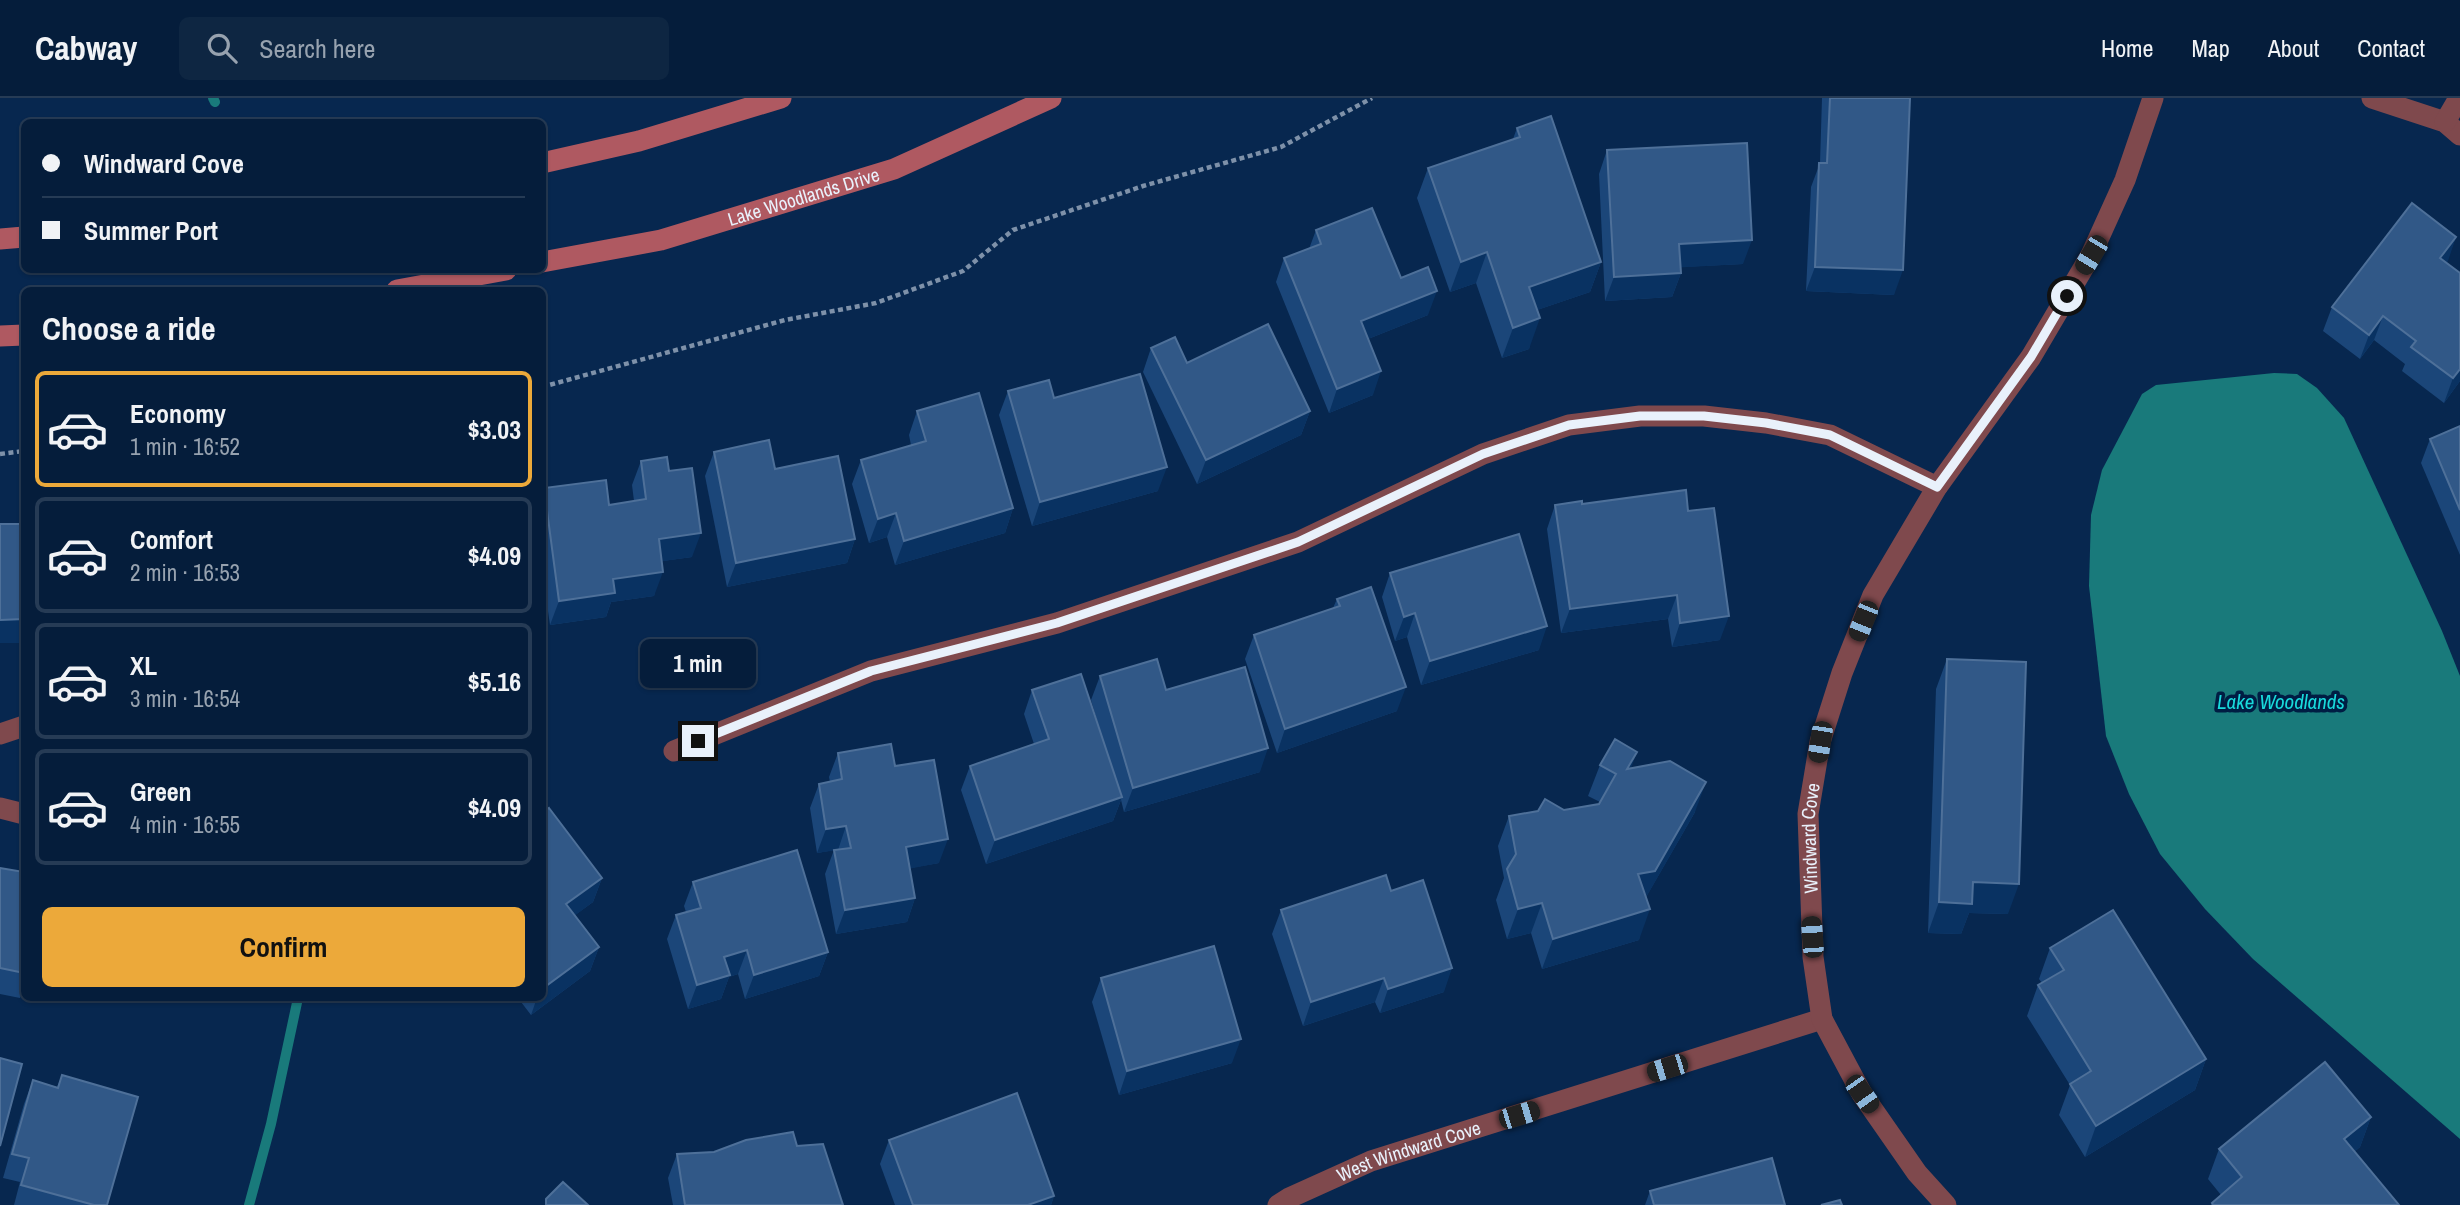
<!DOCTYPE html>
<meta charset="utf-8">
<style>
:root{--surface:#051d3b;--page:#0e2642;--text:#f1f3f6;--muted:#97a2af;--line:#263b55;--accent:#eca93a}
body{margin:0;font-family:"Archivo Narrow",sans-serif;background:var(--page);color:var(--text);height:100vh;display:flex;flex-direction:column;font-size:26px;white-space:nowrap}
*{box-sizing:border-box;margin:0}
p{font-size:23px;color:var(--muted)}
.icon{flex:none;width:38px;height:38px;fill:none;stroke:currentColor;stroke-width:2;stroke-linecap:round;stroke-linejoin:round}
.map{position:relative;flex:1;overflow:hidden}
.side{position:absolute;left:21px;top:189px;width:525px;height:714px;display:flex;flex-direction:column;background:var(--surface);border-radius:10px;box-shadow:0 2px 5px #0004,0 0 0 2px var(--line)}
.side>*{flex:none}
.guide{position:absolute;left:21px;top:21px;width:525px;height:154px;border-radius:10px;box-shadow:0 2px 5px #0004,0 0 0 2px var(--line);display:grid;align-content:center;height:154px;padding:0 21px;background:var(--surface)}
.end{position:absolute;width:32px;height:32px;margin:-16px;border:9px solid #e9f1fb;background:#111;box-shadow:0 0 0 4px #111}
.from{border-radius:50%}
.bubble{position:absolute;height:49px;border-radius:10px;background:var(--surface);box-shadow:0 2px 5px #0004,0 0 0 2px var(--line);font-size:23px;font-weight:700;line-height:49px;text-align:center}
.car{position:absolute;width:21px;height:42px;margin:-21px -10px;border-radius:9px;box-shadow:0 0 5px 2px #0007;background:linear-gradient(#222 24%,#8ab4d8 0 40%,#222 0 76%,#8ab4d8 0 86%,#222 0)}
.guide b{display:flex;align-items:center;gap:24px;height:66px;font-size:26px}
.guide b+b{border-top:2px solid var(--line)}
.guide i{width:18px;height:18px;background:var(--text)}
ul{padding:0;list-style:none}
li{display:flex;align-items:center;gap:21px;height:116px;margin:0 14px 10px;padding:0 7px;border:4px solid var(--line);border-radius:10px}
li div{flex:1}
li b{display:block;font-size:26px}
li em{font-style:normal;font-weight:700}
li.selected{border-color:var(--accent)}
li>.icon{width:63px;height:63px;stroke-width:1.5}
h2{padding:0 21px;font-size:32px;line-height:84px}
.primary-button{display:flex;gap:14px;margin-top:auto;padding:14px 21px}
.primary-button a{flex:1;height:80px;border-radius:10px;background:var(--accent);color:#111;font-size:28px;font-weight:700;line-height:80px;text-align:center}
header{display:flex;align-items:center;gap:42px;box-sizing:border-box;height:98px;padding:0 35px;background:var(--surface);border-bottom:2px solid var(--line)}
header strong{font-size:33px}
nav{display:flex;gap:38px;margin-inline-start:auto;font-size:24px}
.search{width:490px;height:63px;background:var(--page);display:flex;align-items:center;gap:18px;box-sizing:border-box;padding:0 24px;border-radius:10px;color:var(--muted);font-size:26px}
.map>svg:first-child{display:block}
.water{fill:#197a7b}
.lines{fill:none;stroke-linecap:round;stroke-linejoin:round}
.stream{stroke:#197a7b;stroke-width:10}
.path{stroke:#7e91a9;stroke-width:4.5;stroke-dasharray:5 3.5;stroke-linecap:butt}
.minor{stroke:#7f494d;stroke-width:21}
.secondary{stroke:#af5961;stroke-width:21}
.wall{fill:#1b4679}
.shaded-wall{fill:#093262}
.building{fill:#315887;stroke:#4e7099;stroke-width:2}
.route{stroke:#e9f1fb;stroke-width:9}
.labels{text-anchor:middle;stroke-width:7;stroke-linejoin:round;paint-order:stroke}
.street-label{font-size:19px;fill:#e9f1fb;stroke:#001d43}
.water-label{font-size:21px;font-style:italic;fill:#18dadc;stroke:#001d43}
</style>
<header>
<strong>Cabway</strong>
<div class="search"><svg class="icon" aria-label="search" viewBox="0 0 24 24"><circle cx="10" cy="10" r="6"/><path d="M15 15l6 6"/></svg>Search here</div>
<nav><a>Home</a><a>Map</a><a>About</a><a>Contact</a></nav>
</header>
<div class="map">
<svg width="2460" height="1107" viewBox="0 0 2460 1107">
<rect width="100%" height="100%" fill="#07274f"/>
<polygon class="water" points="2274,275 2297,276 2317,290 2344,320 2442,533 2460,578 2460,1041 2253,861 2205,811 2160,756 2129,696 2106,638 2089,488 2091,417 2102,372 2142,296 2156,287"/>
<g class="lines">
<g class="stream">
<polyline points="213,0 215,4"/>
<polyline points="249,1107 271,1026 298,900"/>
</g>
<g class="path">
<polyline points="542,289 785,222 876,205 963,173 1013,132 1143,88 1281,49 1372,0"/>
<polyline points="0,356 24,353"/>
</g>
<g class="minor">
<polyline points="2372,0 2445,24 2460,37"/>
<polyline points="2445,24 2459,0"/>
<polyline points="0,636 24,628"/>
<polyline points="674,653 871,573 1057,525 1298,444 1483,356 1569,327 1640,318 1704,318 1766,325 1830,337 1937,389"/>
<polyline points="0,710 24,716"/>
<path id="s1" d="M 1278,1107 L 1289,1100 L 1371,1063 L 1822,921"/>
<path id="s2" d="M 1946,1107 L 1917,1075 L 1862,996 L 1822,921 L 1813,859 L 1808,716 L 1820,644 L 1842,575 L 1873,497 L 1937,389 L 2031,259 L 2091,157 L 2125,82 L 2153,0"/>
</g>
<g class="secondary">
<polyline points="542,65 639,43 781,0"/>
<polyline points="0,141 24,139"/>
<path id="s3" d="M 542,164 L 661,142 L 894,71 L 1051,0"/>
<polyline points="397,192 506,172"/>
<polyline points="0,238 24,237"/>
</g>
</g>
<g class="wall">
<polygon points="1822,0 1910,0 1894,197 1806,193 1811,89 1820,65"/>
<polygon points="1517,30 1601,164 1590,194 1537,212 1529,251 1502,260 1476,185 1450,194 1417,100 1428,70 1513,41"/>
<polygon points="1607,52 1743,166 1680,169 1681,175 1672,199 1605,203 1599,76"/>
<polygon points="1316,132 1401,180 1428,217 1368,241 1373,297 1329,315 1276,184 1284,160 1309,151"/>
<polygon points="2456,139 2446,165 2460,283 2444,305 2402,273 2405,266 2374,242 2360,261 2323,233 2332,209"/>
<polygon points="1151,250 1310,313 1301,337 1197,386 1143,274"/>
<polygon points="1008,293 1054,300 1158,393 1032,428 999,317"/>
<polygon points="917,313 1013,410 1005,435 895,467 887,439 869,445 852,386 861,362 911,347 909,337"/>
<polygon points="2460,328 2460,457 2421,365 2430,341"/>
<polygon points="714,354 855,441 847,465 727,489 705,378"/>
<polygon points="641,363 669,373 692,459 662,463 654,498 611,504 606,519 550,527 542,471 542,393 544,390 609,407 634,403 632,387"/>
<polygon points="1582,406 1688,413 1720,542 1672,549 1668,521 1561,535 1547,431 1555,407"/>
<polygon points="1390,475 1539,552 1421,587 1407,539 1395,543 1382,499"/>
<polygon points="1337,501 1397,613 1277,655 1245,561 1254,537 1333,510"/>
<polygon points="1947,561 2008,816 1969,815 1961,836 1928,835 1936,591"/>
<polygon points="1100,578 1166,592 1260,674 1124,714 1121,702 1113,723 986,766 961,692 970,668 1034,646 1024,616 1032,592 1104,646 1091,602"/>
<polygon points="838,655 895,668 939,765 910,770 915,800 907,824 836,836 825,776 834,752 817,755 810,710 819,686 830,684 829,679"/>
<polygon points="1600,667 1631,671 1695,714 1646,799 1639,842 1542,871 1531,835 1507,841 1496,802 1504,780 1498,748 1509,718 1564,712 1599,706 1600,704 1588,698"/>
<polygon points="542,715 602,780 593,804 575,817 599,849 590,873 531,917 518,900 542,900"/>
<polygon points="0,770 24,774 24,888 20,900 0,896"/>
<polygon points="693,784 828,854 819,878 745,901 738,876 729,879 721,901 688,911 667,841 676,817 686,814 684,808"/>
<polygon points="1391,793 1444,894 1380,915 1375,904 1303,928 1272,836 1281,812"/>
<polygon points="2050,850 2206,961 2195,992 2085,1059 2059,1017 2070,987 2027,918 2038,887 2042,885 2039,881"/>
<polygon points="1101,880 1232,965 1119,997 1092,904"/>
<polygon points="62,977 107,1107 14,1107 20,1084 3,1080 24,1006 33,982 57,989"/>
<polygon points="2371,1019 2360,1049 2354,1054 2399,1107 2211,1107 2212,1105 2221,1097 2208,1081 2219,1051"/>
<polygon points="889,1042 1054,1098 1051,1107 895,1107 880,1066"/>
<polygon points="797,1048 843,1107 673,1107 668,1080 677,1056"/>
<polygon points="1650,1093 1785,1107 1645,1107"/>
</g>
<g class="shaded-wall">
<polygon points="2456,139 2448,163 2431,184 2440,160"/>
<polygon points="1752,142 1743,166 1670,170 1679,146"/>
<polygon points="1487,154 1476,185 1450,194 1461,164"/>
<polygon points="1601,164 1590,194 1517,219 1529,189"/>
<polygon points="1815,169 1903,172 1894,197 1806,193"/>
<polygon points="1681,175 1672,199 1605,203 1614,179"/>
<polygon points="1437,193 1428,217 1353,247 1361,223"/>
<polygon points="2383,218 2374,242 2360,261 2369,237"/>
<polygon points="1540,220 1529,251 1502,260 1513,230"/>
<polygon points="2460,271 2460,283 2444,305 2453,280"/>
<polygon points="1381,273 1373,297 1329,315 1337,291"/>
<polygon points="1310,313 1301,337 1197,386 1206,362"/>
<polygon points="1167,369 1158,393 1032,428 1040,404"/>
<polygon points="1013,410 1005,435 895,467 904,443"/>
<polygon points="896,415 887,439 869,445 878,421"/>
<polygon points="701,435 692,459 650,465 659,441"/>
<polygon points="855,441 847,465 727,489 736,465"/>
<polygon points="663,474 654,498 611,504 606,519 550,527 559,503 613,481"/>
<polygon points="1677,497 1668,521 1561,535 1570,511"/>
<polygon points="1415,515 1407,539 1395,543 1404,519"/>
<polygon points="1729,518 1720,542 1672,549 1680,525"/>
<polygon points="24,521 24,545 0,545 0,522"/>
<polygon points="1547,528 1539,552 1421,587 1430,563"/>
<polygon points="1406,589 1397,613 1277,655 1285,631"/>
<polygon points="1268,650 1260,674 1124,714 1133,690"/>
<polygon points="1637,654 1626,684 1627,671"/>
<polygon points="1706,684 1695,714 1644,803 1638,776"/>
<polygon points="1122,699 1113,723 986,766 995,742"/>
<polygon points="846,728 838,752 817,755 826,731"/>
<polygon points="948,741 939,765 898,773 906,749"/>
<polygon points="602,780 593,804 558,830 566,806"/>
<polygon points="1973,784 2019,786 2008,816 1969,815 1961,836 1928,835 1939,804"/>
<polygon points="915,800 907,824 836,836 845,812"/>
<polygon points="1542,805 1531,835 1507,841 1518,811"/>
<polygon points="1650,811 1639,842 1542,871 1553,841"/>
<polygon points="599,849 590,873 531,917 537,900 542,900 542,891"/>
<polygon points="747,852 738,876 729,879 721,901 688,911 697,887 724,859"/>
<polygon points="828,854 819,878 745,901 754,877"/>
<polygon points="1452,870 1444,894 1380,915 1388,891"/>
<polygon points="1384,880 1375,904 1303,928 1311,904"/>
<polygon points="1241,941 1232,965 1119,997 1127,973"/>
<polygon points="2206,961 2195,992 2085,1059 2096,1028"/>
<polygon points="2371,1019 2360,1049 2333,1072 2344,1041"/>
<polygon points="1054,1098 1051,1107 1028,1107"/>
</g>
<g class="building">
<polygon points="1830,0 1910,0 1903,172 1815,169 1819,65 1827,65"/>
<polygon points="1551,18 1601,164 1529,189 1540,220 1513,230 1487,154 1461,164 1428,70 1520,39 1517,30"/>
<polygon points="1747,45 1752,142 1679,146 1681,175 1614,179 1607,52"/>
<polygon points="2412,105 2456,139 2440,160 2460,175 2460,271 2453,280 2411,249 2416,243 2383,218 2369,237 2332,209"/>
<polygon points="1372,110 1401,180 1428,169 1437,193 1361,223 1381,273 1337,291 1284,160 1321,146 1316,132"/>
<polygon points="1268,226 1310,313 1206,362 1151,250 1175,239 1187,265"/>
<polygon points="1140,276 1167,369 1040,404 1008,293 1049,282 1054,300"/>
<polygon points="979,295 1013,410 904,443 896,415 878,421 861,362 926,343 917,313"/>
<polygon points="2460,328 2460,412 2430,341"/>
<polygon points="769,342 775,371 838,358 855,441 736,465 714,354"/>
<polygon points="667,359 669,373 692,370 701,435 659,441 663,474 613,481 615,495 559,503 544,390 606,382 609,407 646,401 641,363"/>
<polygon points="1686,392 1688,413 1714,410 1729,518 1680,525 1677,497 1570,511 1555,407 1582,403 1582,406"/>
<polygon points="0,426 24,426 24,521 0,522"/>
<polygon points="1519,436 1547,528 1430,563 1415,515 1404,519 1390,475"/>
<polygon points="1371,489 1406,589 1285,631 1254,537 1340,508 1337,501"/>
<polygon points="1157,561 1166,592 1245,569 1268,650 1133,690 1100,578"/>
<polygon points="1947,561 2026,564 2019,786 1973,784 1972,806 1939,804"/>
<polygon points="1081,576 1122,699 995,742 970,668 1049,641 1032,592"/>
<polygon points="1615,641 1637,654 1627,671 1670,663 1706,684 1655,773 1638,776 1650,811 1553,841 1542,805 1518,811 1507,771 1516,756 1509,718 1538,713 1545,701 1564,712 1599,706 1616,676 1600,667"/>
<polygon points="891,646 895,668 934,662 948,741 906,749 915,800 845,812 834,752 851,750 846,728 826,731 819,686 842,681 838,655"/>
<polygon points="549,710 602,780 566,806 599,849 542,891 542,715"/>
<polygon points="797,752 828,854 754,877 747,852 724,859 730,877 697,887 676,817 701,810 693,784"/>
<polygon points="0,770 24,774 24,875 0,870"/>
<polygon points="1386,777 1391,793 1423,782 1452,870 1388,891 1384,880 1311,904 1281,812"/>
<polygon points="2113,812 2206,961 2096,1028 2070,986 2091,973 2038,887 2064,872 2050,850"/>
<polygon points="1214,848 1241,941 1127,973 1101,880"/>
<polygon points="0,960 22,966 0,1048"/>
<polygon points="2325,964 2371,1019 2344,1041 2399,1107 2213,1107 2212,1105 2242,1079 2219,1051"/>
<polygon points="62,977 138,999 107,1107 94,1107 21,1087 29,1060 12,1056 33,982 58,990"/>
<polygon points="1017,995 1054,1098 1028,1107 913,1107 889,1042"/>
<polygon points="793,1034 797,1048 823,1046 843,1107 685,1107 677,1056 714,1054 746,1042"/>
<polygon points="1772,1060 1785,1107 1654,1107 1650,1093"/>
<polygon points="563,1084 588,1107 546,1107 546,1101"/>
<polygon points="1840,1102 1842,1107 1821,1107"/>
</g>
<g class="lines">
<polyline class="route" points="698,643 871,573 1057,525 1298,444 1483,356 1569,327 1640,318 1704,318 1766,325 1830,337 1937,389 2031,259 2067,198"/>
</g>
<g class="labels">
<g class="street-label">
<text dy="7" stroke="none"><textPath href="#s3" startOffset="270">Lake Woodlands Drive</textPath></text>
<text dy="7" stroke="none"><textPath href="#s2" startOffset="406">Windward Cove</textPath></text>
<text dy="7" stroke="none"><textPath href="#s1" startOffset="142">West Windward Cove</textPath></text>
</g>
<g class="water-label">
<text x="2281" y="611">Lake Woodlands</text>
</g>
</g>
</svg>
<i class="end from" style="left:2067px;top:198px"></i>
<i class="end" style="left:698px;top:643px"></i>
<div class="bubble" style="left:640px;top:541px;width:116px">1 min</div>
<i class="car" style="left:2091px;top:157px;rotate:211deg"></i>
<i class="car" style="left:1863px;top:523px;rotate:202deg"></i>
<i class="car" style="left:1820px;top:644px;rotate:189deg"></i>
<i class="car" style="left:1812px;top:839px;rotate:356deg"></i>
<i class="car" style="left:1667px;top:970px;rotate:253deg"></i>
<i class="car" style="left:1862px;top:996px;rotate:145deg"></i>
<i class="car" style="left:1519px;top:1017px;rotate:73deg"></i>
<div class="guide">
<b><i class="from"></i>Windward Cove</b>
<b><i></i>Summer Port</b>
</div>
<section class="side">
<h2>Choose a ride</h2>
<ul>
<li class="selected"><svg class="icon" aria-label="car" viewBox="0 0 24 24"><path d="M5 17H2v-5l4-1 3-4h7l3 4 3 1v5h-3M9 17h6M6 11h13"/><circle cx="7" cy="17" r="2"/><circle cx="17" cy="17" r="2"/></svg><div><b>Economy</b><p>1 min · 16:52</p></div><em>$3.03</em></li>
<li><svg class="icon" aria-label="car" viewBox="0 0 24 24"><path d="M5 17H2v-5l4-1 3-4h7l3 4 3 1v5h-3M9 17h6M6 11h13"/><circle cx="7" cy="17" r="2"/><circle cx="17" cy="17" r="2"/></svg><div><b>Comfort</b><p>2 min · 16:53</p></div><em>$4.09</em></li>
<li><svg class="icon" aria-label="car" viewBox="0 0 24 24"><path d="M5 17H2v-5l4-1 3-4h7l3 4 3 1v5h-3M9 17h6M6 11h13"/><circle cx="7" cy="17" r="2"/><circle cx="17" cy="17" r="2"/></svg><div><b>XL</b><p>3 min · 16:54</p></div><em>$5.16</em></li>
<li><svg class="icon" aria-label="car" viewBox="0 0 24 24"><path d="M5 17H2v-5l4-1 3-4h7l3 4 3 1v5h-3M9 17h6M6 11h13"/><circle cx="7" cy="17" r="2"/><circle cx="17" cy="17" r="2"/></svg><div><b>Green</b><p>4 min · 16:55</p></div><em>$4.09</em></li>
</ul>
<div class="primary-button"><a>Confirm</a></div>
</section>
</div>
